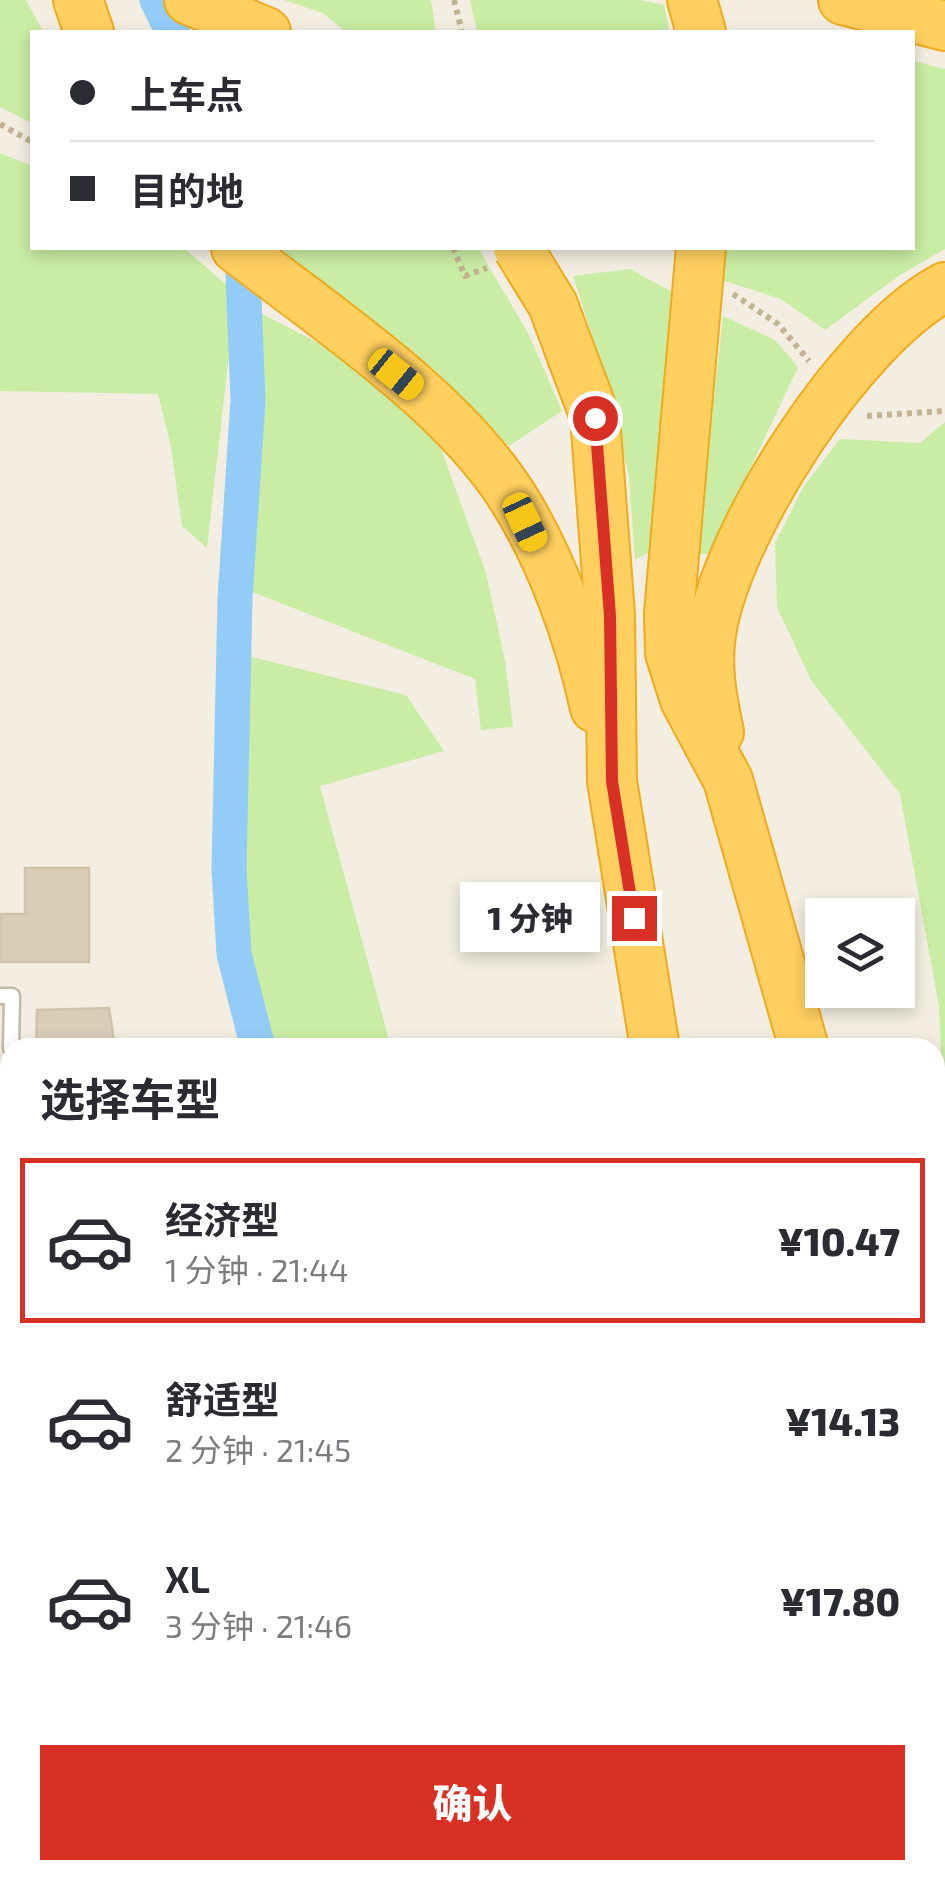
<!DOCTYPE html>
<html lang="zh">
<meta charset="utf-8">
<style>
:root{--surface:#fff;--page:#f7f7f7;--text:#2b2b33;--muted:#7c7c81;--line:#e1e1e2;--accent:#d93025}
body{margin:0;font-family:"Exo 2","Noto Sans SC",sans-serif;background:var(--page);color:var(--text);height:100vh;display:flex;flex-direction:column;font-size:38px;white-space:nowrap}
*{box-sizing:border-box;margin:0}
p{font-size:32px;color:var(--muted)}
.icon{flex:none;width:55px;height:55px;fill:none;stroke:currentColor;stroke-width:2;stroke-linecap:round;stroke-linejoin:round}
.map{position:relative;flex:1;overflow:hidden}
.details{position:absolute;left:0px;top:1038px;width:945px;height:842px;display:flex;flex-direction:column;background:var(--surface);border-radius:30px 30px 0 0;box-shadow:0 5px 15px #0003}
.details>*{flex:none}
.banner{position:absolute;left:30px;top:30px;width:885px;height:220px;border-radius:0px;box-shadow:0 5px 15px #0003;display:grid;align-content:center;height:220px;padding:0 40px;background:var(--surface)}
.controls{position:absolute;left:805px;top:898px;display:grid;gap:20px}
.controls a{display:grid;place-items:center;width:110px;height:110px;border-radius:0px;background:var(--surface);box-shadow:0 5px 15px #0003;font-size:50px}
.end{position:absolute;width:45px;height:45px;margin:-22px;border:12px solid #d93025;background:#fff;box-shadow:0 0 0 5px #fff}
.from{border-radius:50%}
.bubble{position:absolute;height:70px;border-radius:0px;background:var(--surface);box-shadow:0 5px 15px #0003;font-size:32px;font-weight:800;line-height:70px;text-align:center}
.car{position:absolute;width:30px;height:60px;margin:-30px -15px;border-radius:12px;box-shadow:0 0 8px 2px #0007;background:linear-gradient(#f5c518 24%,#345 0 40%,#f5c518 0 76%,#345 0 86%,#f5c518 0)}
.banner b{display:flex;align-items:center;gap:35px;height:95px;font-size:38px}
.banner b+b{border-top:2px solid var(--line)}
.banner i{width:25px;height:25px;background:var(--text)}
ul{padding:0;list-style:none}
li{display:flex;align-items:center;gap:30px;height:165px;margin:0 20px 15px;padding:0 20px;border:5px solid transparent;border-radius:0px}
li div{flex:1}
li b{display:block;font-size:38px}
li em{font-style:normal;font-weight:800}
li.current{border-color:var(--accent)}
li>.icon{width:90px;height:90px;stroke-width:1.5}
h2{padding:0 40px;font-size:45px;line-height:120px}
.cta{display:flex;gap:20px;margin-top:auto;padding:20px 40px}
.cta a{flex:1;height:115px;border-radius:0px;background:var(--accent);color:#fff;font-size:40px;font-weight:800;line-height:115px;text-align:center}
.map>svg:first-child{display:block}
.green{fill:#c9eda4}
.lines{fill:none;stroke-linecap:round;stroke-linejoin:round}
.canal{stroke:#94ccf8;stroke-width:35}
.building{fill:#d9cdb8;stroke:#d1c3a8;stroke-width:2.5}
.lane-casing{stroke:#c2b9a6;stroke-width:19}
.highway-casing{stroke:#efab1e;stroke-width:52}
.path{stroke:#c3b392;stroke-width:6;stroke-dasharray:5 5;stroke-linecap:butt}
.lane{stroke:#fff;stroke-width:14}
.highway{stroke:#ffd060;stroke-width:48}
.rail{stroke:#939393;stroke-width:8;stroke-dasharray:12 12;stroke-linecap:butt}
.highway-bridge-casing{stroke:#efab1e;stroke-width:52;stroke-linecap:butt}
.highway-bridge{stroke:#ffd060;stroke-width:48}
.route{stroke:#d93025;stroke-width:12}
</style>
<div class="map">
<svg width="945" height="1879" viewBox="0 0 945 1879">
<rect width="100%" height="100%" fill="#f3eee1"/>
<g class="green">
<polygon points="0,0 26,0 43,32 32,32 32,123 0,107"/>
<polygon points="284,0 431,0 436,32 346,32 323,13"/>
<polygon points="470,0 640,0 664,5 670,32 477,32"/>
<polygon points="913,61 945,69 945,249 900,275 825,330 781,299 722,280 725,248 912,248"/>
<polygon points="0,153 32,166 32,248 184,248 236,293 207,548 182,526 171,447 158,394 0,391"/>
<path d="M 274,248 L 478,248 L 528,333 L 562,411 L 509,446 C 439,370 359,308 274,248 Z"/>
<polygon points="630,269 672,292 656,549 635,560 629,476 600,360 573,276"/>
<polygon points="258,312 360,364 431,421 486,573 505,661 513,727 481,730 475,679 252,592"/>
<polygon points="723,316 775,340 798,367 710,554 697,554"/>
<polygon points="945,422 945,1131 944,1132 939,1006 900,794 811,680 777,607 775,543 804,486 840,439 920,443"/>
<polygon points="248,656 406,695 444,751 320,786 391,1047 273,1047 251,979 241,798"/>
<polygon points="480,1870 756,1870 746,1879 516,1879 482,1874"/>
</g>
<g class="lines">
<g class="canal">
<polyline points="157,0 173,32"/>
<polyline points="242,248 248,400 235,599 229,869 234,954 258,1048"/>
<polyline points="841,1870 843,1879"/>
</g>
</g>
<g class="building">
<polygon points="25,868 89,868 89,962 0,962 0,914 25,914"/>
<polygon points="109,1008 115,1048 36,1048 37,1010"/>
<polygon points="41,1870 431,1871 431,1879 41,1879"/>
</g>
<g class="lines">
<defs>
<g id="lane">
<polyline points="0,996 12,996 11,1048"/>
<polyline points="6,1879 10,1071"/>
</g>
<g id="highway">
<polyline points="78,0 89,32"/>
<polyline points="189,0 266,32"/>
<polyline points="692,0 701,32"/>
<polyline points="843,0 945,26"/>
<path d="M 236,248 C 325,317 451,400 512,496 C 551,557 580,638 595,708"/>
<polyline points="573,359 595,417 610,615 612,781 655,1048"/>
<polyline points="685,429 669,614 670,653 685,700 728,780 804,1048"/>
<path d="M 719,732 C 712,700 706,667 711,634 C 727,530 851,337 945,287"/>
<polyline points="935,1421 945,1439"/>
<polyline points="935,1587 945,1603"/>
<polyline points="935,1649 945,1664"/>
<polyline points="935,1784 945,1819"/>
</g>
</defs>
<use href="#lane" class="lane-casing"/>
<use href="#highway" class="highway-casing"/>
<g class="path">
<polyline points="454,0 462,32"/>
<polyline points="0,124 32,142"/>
<polyline points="453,248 465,276 487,268"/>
<polyline points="733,294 778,324 809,361"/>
<polyline points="867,416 945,411"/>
</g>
<use href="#lane" class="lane"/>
<use href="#highway" class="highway"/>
<polyline class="rail" points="938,1879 945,1872"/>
<defs>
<g id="highway-bridge">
<polyline points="518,248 553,305 573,359"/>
<polyline points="685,429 701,248"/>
</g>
</defs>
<use href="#highway-bridge" class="highway-bridge-casing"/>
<use href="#highway-bridge" class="highway-bridge"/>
</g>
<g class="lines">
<polyline class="route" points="595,418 610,616 612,781 634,918"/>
</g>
</svg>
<div class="controls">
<a><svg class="icon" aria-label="layers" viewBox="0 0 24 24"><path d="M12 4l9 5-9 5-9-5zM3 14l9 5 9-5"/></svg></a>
</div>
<i class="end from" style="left:595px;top:418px"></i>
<i class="end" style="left:634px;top:918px"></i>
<div class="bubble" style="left:460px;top:882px;width:140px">1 分钟</div>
<i class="car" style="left:396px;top:374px;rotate:129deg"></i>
<i class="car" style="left:525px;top:522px;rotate:155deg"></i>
<div class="banner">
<b><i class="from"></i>上车点</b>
<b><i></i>目的地</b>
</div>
<section class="details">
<h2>选择车型</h2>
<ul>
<li class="current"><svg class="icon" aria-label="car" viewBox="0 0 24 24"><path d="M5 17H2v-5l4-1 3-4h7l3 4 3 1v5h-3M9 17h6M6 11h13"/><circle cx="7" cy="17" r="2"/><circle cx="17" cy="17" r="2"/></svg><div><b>经济型</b><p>1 分钟 · 21:44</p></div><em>¥10.47</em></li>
<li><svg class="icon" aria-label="car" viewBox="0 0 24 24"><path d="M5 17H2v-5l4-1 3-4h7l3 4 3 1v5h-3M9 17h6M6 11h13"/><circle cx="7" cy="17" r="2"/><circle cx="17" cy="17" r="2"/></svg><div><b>舒适型</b><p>2 分钟 · 21:45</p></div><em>¥14.13</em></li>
<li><svg class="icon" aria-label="car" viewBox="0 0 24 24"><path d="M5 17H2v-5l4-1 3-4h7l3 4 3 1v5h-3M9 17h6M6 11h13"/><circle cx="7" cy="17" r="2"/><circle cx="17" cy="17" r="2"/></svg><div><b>XL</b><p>3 分钟 · 21:46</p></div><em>¥17.80</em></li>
</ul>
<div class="cta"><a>确认</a></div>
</section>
</div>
